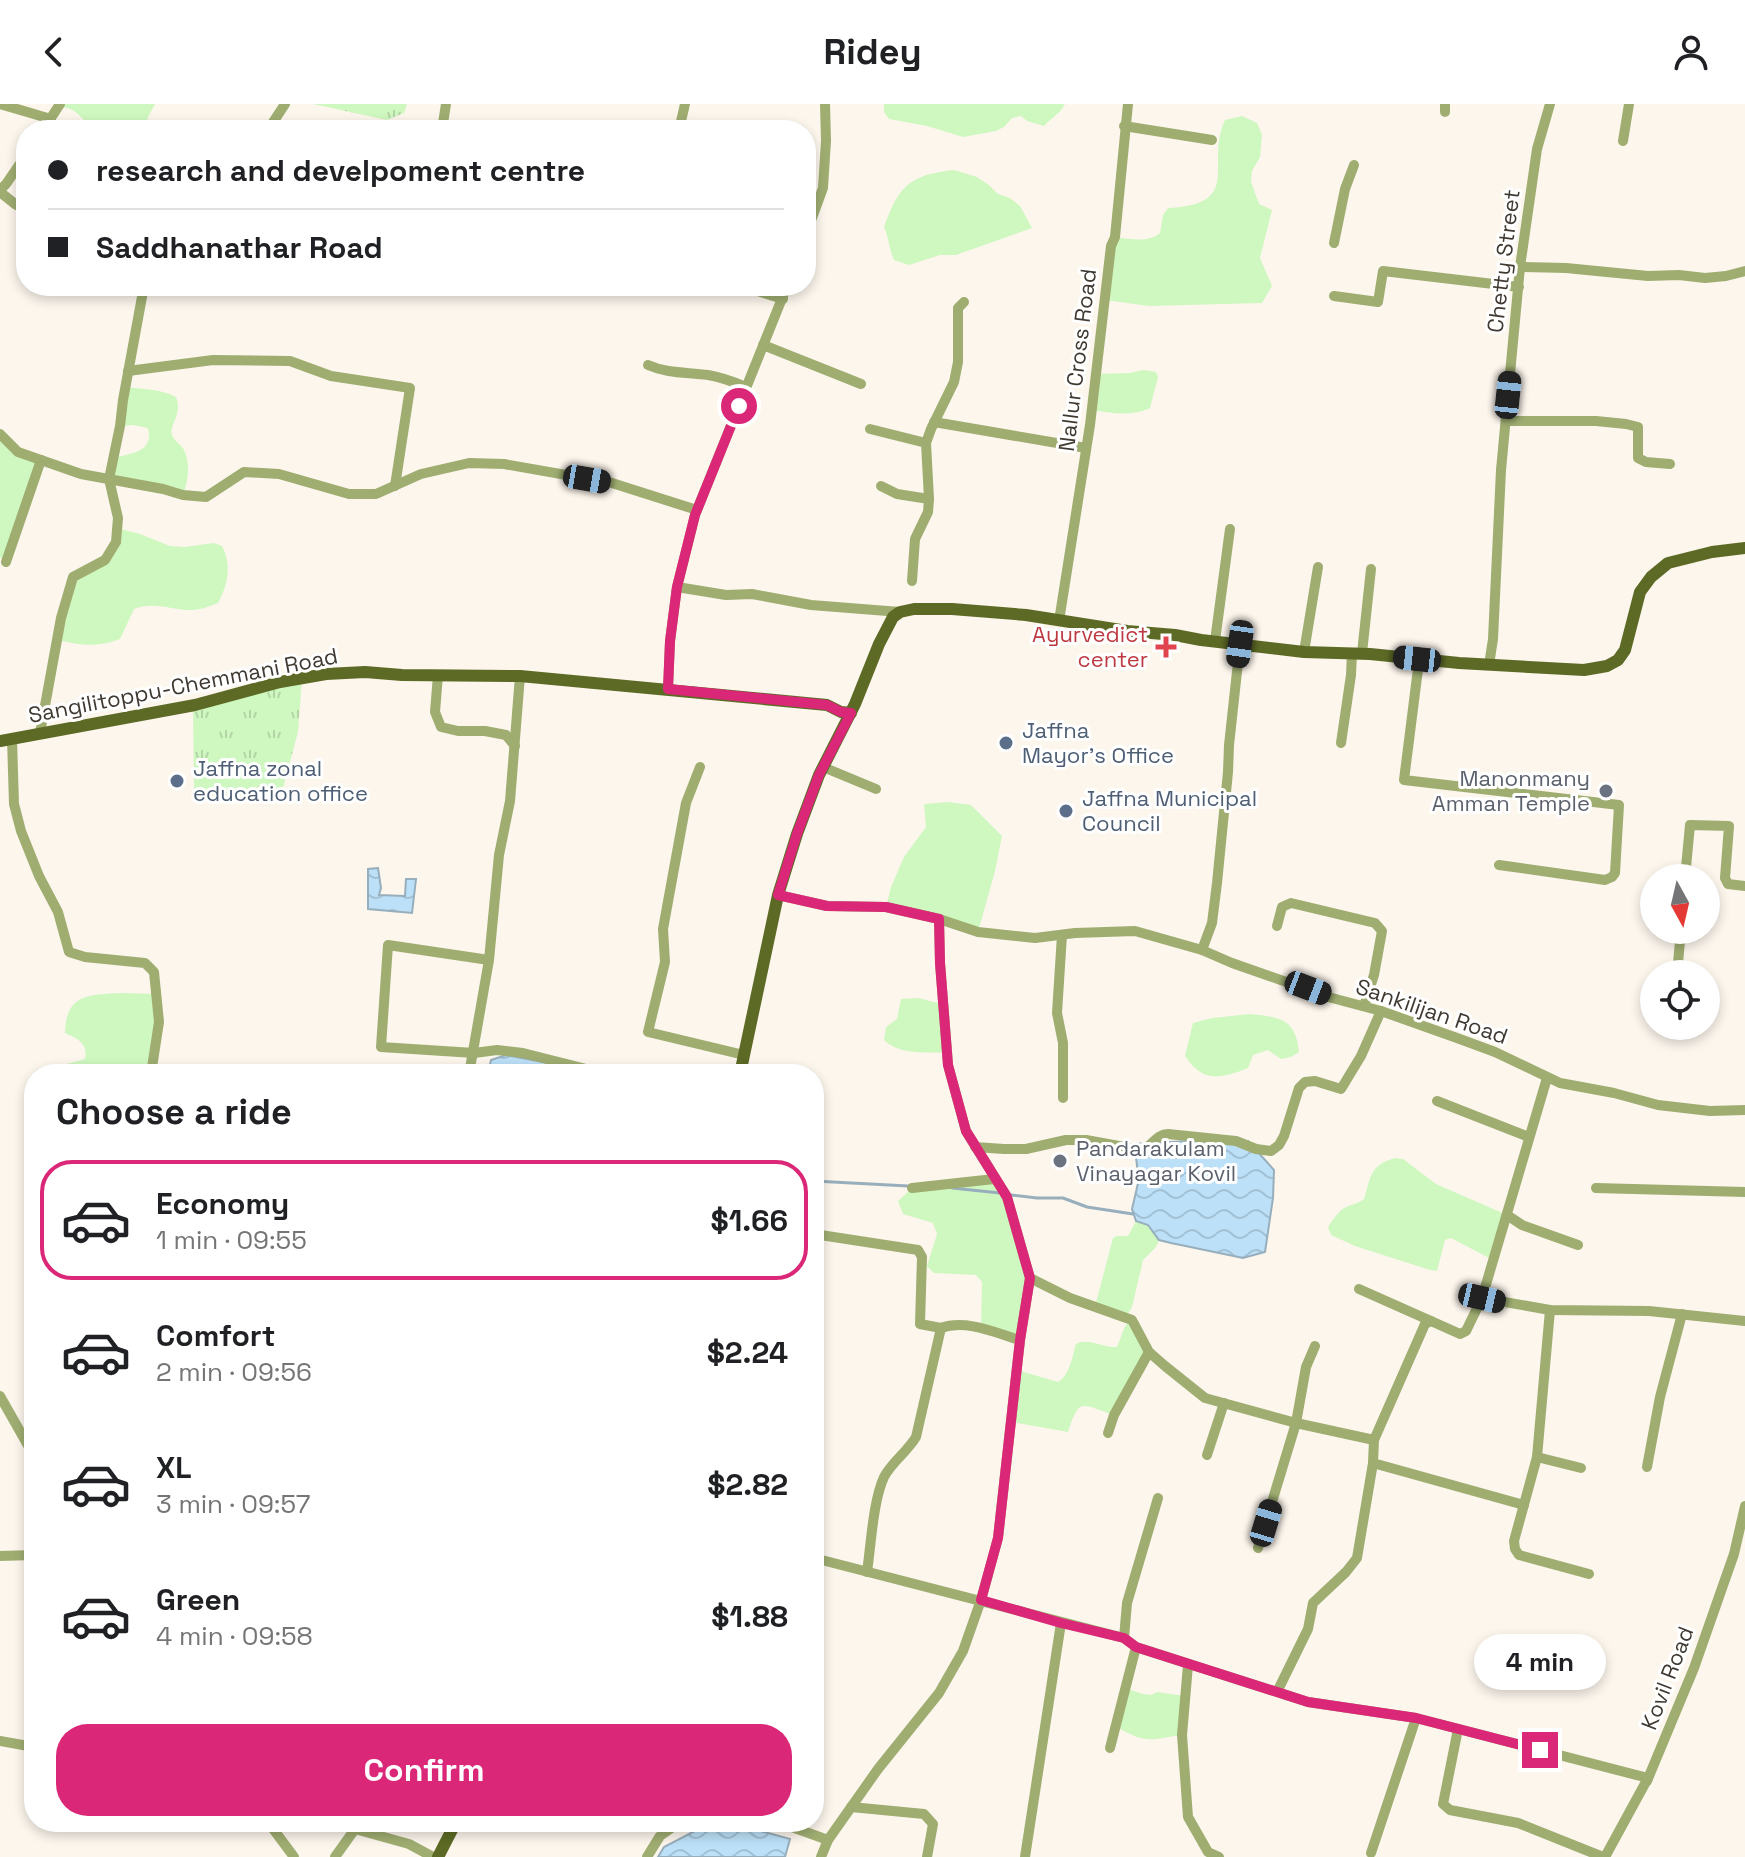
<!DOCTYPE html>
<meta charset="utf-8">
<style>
:root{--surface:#fff;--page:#f2f2f2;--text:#202124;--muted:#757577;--line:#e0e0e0;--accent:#db2777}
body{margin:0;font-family:"Space Grotesk",sans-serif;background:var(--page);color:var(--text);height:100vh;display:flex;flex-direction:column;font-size:30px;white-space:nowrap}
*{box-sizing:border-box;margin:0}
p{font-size:26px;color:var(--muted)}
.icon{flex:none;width:44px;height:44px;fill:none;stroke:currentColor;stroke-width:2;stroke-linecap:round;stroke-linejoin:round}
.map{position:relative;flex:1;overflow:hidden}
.panel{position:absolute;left:24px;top:960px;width:800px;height:768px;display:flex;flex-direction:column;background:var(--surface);border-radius:32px;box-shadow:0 4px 12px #0003}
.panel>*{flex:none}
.top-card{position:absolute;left:16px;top:16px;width:800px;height:176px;border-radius:32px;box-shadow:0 4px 12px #0003;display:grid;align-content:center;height:176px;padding:0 32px;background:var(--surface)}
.needle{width:52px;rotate:172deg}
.controls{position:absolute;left:1640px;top:760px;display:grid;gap:16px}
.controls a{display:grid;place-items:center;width:80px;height:80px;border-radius:50%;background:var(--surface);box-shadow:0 4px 12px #0003;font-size:40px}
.end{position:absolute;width:36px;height:36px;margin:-18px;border:10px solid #db2777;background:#fff;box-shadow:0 0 0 4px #fff}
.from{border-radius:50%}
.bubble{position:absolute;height:56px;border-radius:28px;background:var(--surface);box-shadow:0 4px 12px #0003;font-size:26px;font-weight:700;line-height:56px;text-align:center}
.car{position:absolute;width:24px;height:48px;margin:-24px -12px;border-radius:10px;box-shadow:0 0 6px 2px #0007;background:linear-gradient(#222 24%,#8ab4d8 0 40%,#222 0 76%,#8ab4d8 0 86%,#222 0)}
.top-card b{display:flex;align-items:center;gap:28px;height:76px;font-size:30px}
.top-card b+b{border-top:2px solid var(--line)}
.top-card i{width:20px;height:20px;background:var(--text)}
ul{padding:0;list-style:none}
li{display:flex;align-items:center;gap:24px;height:120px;margin:0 16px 12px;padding:0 16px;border:4px solid transparent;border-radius:32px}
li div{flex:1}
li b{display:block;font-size:30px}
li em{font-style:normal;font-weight:700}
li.active{border-color:var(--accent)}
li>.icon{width:72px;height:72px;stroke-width:1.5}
h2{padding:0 32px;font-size:36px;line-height:96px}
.action{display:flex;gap:16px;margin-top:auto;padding:16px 32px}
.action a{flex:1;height:92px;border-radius:32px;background:var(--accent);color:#fff;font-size:32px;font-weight:700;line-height:92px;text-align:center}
header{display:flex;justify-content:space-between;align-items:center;height:104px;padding:0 32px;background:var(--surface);font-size:36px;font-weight:700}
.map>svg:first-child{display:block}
.grass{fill:#cff7c0}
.park{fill:url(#park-tufts)}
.water{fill:url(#water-waves);stroke:#97aebc;stroke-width:2}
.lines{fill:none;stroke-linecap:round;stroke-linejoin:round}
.stream{stroke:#97aebc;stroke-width:3}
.minor{stroke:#9fad71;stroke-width:10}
.major{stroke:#5d6a25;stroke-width:12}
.route{stroke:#db2777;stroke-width:10}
.health-dot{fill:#e0444e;stroke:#fff;stroke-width:3}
.service-dot{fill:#5c6f8a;stroke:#fff;stroke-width:3}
.worship-dot{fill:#6b7280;stroke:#fff;stroke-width:3}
.labels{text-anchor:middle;stroke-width:6;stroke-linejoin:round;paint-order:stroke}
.street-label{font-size:22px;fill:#403931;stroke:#fff}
.health-label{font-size:22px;fill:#be3a42;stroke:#fff;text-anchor:end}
.service-label{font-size:22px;fill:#4e5e75;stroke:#fff;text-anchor:start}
.worship-label{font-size:22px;fill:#5b616d;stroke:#fff;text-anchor:end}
</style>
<header><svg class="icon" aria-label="back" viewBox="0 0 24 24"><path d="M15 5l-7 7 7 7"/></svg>Ridey<svg class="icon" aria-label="person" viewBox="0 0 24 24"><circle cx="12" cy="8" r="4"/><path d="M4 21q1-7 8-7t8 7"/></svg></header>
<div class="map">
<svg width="1745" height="1753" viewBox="0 0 1745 1753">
<defs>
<pattern id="park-tufts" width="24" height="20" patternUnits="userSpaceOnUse" patternTransform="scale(2)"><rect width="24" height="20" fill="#cff7c0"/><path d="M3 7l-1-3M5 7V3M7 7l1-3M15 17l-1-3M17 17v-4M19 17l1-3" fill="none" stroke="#b3d4a5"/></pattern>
<pattern id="water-waves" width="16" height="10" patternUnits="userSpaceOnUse" patternTransform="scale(2)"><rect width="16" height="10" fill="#bce0f7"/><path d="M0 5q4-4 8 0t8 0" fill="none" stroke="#a3c1d4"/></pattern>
</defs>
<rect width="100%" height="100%" fill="#fdf6ed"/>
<g class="grass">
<path d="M 60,0 L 155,0 L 148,13 L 145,25 L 95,26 C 80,16 79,3 58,3 Z"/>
<path d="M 884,0 L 1065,0 C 1060,10 1051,14 1044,22 L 1027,17 L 1021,12 L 1012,14 L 1004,23 L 996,27 L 963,33 L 927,22 L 889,15 L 884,8 Z"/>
<path d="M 1242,12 L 1257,19 L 1262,31 L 1260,53 L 1252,67 L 1251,78 L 1259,100 L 1272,106 L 1260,154 L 1272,182 L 1262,199 L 1149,202 L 1105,196 L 1115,133 C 1130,135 1148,139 1160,129 L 1163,111 L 1168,104 C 1245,100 1204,60 1225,16 Z"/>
<path d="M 954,66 L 977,73 L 989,81 L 998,90 L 1010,94 L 1020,102 L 1032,124 L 956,151 L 940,151 L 909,161 L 894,156 C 889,145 889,134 884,123 C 899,81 910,71 954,66 Z"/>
<path d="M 1143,266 L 1156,268 L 1158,273 L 1150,304 C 1132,313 1110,309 1092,306 L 1096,270 L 1130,269 Z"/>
<path d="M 125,283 C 143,285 160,285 176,293 C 183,311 169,320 172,331 C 174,337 182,341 184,346 C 191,360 188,377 183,391 L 109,375 L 114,354 C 132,349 154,348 148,324 L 133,321 L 120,322 Z"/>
<polygon points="0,335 18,348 41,356 6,458 0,453"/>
<path d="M 117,424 L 140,430 L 170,442 L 184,443 L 214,439 L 222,442 C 232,461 228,481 218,499 C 210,502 201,506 192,506 C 172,506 153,497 134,505 L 120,535 C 96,544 81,541 57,536 L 73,473 L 105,456 Z"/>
<polygon points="948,698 971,701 1002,732 995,767 978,828 886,803 891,783 904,753 926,723 924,700"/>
<path d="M 121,889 L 156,890 L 151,970 L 51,970 L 63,961 L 85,955 C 88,939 78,935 65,929 C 66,889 89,891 121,889 Z"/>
<path d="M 919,894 L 933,898 L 943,899 L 947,949 C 926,948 899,951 884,936 L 886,923 L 897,915 L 901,895 Z"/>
<path d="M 1250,910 C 1280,913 1296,915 1299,948 L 1291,953 L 1281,955 L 1268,946 L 1253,951 L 1248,964 C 1220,975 1203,979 1185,952 L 1193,919 L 1212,914 Z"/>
<path d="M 1395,1054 L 1403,1055 L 1436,1080 L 1507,1111 L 1493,1156 L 1451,1134 L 1445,1136 L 1437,1167 L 1430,1166 L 1355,1142 L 1331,1131 L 1328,1123 C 1333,1116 1338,1107 1346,1103 C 1353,1100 1357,1100 1364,1095 C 1371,1074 1369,1061 1395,1054 Z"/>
<polygon points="994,1075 1007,1093 1030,1174 1020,1236 981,1225 982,1178 976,1171 934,1169 927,1162 937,1130 933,1119 903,1110 898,1097 912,1084"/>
<polygon points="1136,1117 1148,1121 1159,1136 1156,1143 1143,1156 1132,1203 1126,1213 1096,1199 1113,1134 1117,1132 1128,1132"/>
<path d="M 1132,1216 L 1149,1248 L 1114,1311 C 1081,1301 1080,1292 1068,1328 L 1012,1318 L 1017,1266 L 1058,1278 C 1070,1271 1072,1253 1076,1240 C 1087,1233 1104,1244 1117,1243 L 1125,1222 Z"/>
<path d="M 1125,1584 L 1143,1590 L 1151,1591 L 1157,1588 L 1185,1592 L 1182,1631 C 1148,1636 1146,1640 1115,1622 Z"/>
</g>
<g class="park">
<polygon points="313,0 407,0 404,9 387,16"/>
<polygon points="302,574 298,628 283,684 276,690 203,693 197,690 194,685 193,606"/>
</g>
<g class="water">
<polygon points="378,764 381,784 379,791 405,792 406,775 416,775 412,809 368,805 368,765"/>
<polygon points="506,951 554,960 561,970 488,970 491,956"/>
<polygon points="1188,1037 1248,1037 1274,1066 1273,1094 1265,1148 1243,1154 1171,1139 1159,1136 1148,1121 1136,1117 1132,1105 1139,1075 1134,1040"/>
<polygon points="712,1718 728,1718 790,1735 785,1753 658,1753 664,1743"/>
</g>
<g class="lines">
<g class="stream">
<polyline points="814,1077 908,1082"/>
<polyline points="952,1084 1000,1089"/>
<polyline points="1011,1091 1037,1094 1063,1094 1087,1103 1133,1110"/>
</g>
<g class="minor">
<polyline points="0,0 51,15"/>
<polyline points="1445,8 1445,0"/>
<polyline points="1124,22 1212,36"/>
<polyline points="43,26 60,0"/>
<polyline points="268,26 285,0"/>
<polyline points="442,26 446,0"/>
<polyline points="679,26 685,0"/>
<polyline points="1623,37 1629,0"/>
<polyline points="0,86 6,80 26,51"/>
<polyline points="0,88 15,100 26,106"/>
<polyline points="806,130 823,84 826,37 825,0"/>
<polyline points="1334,139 1345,85 1354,61"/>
<polyline points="1520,163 1566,164 1648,172 1679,171 1705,174 1726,172 1745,167"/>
<polyline points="733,182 748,184 783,195"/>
<polyline points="1334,192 1378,198 1383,167 1519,183"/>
<polyline points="763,241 861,280"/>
<path d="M 648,261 C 668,270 687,268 708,271 C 721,273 734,278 746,283"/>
<polyline points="128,267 213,256 290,257 331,272 410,284 395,382"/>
<polyline points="1506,317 1596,317 1626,320 1638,323 1638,354 1646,358 1670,360"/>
<polyline points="934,318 1086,344"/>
<polyline points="870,325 926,339"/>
<polyline points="0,330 18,348 81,370 163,385 183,391 206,393 244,368 279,370 349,390 376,390 421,370 469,359 504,360 612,379 697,406"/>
<polyline points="881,382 897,390 929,395"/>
<polyline points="6,458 41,356"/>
<polyline points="912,477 915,435 928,408 929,395 926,339 931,325 954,278 958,258 958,204 964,198"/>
<polyline points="677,483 726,491 752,490 811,501 900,508"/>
<polyline points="1059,517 1090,321 1111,142 1115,133 1128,0"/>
<polyline points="1215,537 1230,425"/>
<polyline points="1304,548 1318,463"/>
<polyline points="1362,549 1371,465"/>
<polyline points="1417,555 1418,565 1404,676 1619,701 1615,769 1612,773 1605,776 1499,761"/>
<polyline points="1489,561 1493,535 1501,366 1520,163 1537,45 1550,0"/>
<polyline points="438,571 435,608 441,623 458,627 485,627 506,631 515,642"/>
<polyline points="668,585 670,537 677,483 695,411 787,182"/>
<polyline points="40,629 61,514 73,473 105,456 116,438 118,414 109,375 120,322 123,296 144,182"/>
<polyline points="12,635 14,700 21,727 39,772 58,808 69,848 85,853 145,859 154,868 159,918 151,970"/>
<polyline points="1341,639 1351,571 1352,549"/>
<polyline points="700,663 686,699 663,825 665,858 648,928 744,951"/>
<polyline points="823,663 876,685"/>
<polyline points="1685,774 1690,721 1729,722 1725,774 1728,780 1745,782"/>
<polyline points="778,791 827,802 886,803 939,815 978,828 1035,834 1075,829 1135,827 1202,846 1232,859 1332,894 1381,907 1457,934 1495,948 1560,979 1614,989 1658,1001 1710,1007 1745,1006"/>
<polyline points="939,815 940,859 948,961 966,1027 1007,1093 1030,1174 1070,1194 1132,1216 1149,1248 1165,1262 1205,1294 1296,1319 1374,1336"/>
<polyline points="1277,822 1282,803 1291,799 1375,819 1382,827 1374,871 1364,902"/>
<polyline points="1062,831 1057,909 1063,939 1063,994"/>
<polyline points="1202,846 1212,819 1217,779 1228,668 1229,641 1240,540"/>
<polyline points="489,856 388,841 381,943 474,949 497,946 523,949 606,970"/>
<polyline points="1677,870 1681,826"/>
<polyline points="469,970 489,856 499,751 510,697 520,572"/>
<polyline points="649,970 652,968 667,970"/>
<polyline points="1437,997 1529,1033"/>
<path d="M 975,1043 L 1004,1045 L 1026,1045 L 1066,1036 L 1086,1036 L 1141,1046 C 1152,1043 1156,1030 1168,1030 L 1236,1037 L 1256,1045 L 1271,1047 L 1279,1041 L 1284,1032 L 1299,984 L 1305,978 L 1315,977 L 1341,985 L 1361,952 L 1381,907"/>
<polyline points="912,1084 994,1075"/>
<polyline points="1596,1084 1745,1088"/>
<polyline points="1507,1111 1522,1121 1578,1141"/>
<polyline points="814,1130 918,1146 922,1153 920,1220 941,1224"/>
<polyline points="1359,1185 1431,1217"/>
<polyline points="1482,1194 1550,1206 1649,1207 1745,1217"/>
<polyline points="1550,1206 1537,1353 1514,1437 1515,1445 1519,1451 1589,1470"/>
<polyline points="0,1292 34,1352"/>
<polyline points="1108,1329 1114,1311 1149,1248"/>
<polyline points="1207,1351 1224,1299"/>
<polyline points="1537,1353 1581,1364"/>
<polyline points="1373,1359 1524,1401"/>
<polyline points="1647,1363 1660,1293 1682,1210"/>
<polyline points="1258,1444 1296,1319 1306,1263 1315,1242"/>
<polyline points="0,1452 34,1451"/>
<polyline points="814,1454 1124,1534 1136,1543 1308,1598 1416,1614 1648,1674 1605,1753"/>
<path d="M 867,1468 C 871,1441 873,1397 884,1373 C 892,1358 907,1348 916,1333 L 941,1224 C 966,1215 996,1229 1020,1236"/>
<polyline points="1124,1534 1127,1499 1158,1394"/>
<polyline points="1188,1561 1182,1631 1188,1713 1208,1748 1219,1753"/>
<polyline points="1277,1588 1308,1525 1313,1499 1346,1468 1357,1454 1373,1359 1374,1336 1425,1220 1431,1217 1460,1230 1466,1227 1482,1194 1547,974"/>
<polyline points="1458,1625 1443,1700 1450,1706 1518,1719 1603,1753"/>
<polyline points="0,1637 34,1643"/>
<polyline points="1110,1644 1136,1543"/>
<polyline points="1647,1677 1694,1564 1734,1450 1745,1402"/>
<polyline points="851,1703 924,1710 933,1720 927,1753"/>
<polyline points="268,1718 294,1753"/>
<polyline points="778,1718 828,1736"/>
<polyline points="355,1725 409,1740 433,1753"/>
<polyline points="1371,1749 1416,1614"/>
<polyline points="335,1753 355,1725 354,1718"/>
<polyline points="647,1753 660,1732 680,1718"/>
<polyline points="821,1753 828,1736 878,1665 939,1589 963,1547 981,1496 998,1434 1020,1236 1030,1174"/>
<polyline points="1025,1753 1061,1519"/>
</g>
<g class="major">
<polyline points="0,637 195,601 280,578 326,570 365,568 402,571 520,572 827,601 841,608 851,609"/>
<polyline points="740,970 778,791 797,730 819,671 855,600 879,540 893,513 900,508 914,505 952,505 1026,511 1127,527 1175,531 1201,536 1304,548 1370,550 1459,559 1584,566 1607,562 1618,556 1625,546 1640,488 1651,473 1668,459 1712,448 1745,444"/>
<polyline points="438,1753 456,1718"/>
</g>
</g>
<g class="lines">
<polyline class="route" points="739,302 695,411 677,483 670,537 668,585 827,601 841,608 851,609 819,671 797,730 778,791 827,802 886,803 939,815 940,859 948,961 966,1027 1007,1093 1030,1174 1020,1236 998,1434 981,1496 1061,1519 1124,1534 1136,1543 1308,1598 1416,1614 1540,1646"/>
</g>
<path class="health-dot" d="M1162 531h8v8h8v8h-8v8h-8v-8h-8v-8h8z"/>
<g class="service-dot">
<circle cx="1006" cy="639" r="8"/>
<circle cx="177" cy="677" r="8"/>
<circle cx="1066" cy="707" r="8"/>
</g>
<g class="worship-dot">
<circle cx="1606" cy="687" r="8"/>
<circle cx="1060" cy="1057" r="8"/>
</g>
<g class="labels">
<g class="street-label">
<text transform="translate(1503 157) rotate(-83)" y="8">Chetty Street</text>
<text transform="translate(1077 256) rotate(-83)" y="8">Nallur Cross Road</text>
<text transform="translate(183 581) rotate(-11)" y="8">Sangilitoppu-Chemmani Road</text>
<text transform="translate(1432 907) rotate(19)" y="8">Sankilijan Road</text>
<text transform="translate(1667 1574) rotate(-69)" y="8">Kovil Road</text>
</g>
<g class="health-label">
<text x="1148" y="538">Ayurvedict<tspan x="1148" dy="25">center</tspan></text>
</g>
<g class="service-label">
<text x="1022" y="634">Jaffna<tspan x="1022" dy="25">Mayor's Office</tspan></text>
<text x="193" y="672">Jaffna zonal<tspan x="193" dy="25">education office</tspan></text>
<text x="1082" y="702">Jaffna Municipal<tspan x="1082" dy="25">Council</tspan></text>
</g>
<g class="worship-label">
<text x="1590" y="682">Manonmany<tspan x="1590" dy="25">Amman Temple</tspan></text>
<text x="1076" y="1052" text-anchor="start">Pandarakulam<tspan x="1076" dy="25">Vinayagar Kovil</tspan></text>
</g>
</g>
</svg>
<div class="controls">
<a><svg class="needle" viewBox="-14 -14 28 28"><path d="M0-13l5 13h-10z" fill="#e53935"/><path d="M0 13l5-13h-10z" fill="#757577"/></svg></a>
<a><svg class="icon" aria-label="locate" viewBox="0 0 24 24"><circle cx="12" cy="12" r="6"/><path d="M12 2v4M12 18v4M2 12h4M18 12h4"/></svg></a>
</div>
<i class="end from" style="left:739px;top:302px"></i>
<i class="end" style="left:1540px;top:1646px"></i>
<div class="bubble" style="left:1474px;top:1530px;width:132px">4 min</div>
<i class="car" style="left:1508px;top:291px;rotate:6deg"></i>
<i class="car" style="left:587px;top:375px;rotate:100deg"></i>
<i class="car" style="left:1240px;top:540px;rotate:188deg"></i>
<i class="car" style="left:1417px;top:555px;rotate:276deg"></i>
<i class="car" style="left:1308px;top:884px;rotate:111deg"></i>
<i class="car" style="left:1482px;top:1194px;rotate:103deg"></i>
<i class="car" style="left:1266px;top:1419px;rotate:17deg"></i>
<div class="top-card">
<b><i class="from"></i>research and develpoment centre</b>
<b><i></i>Saddhanathar Road</b>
</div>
<section class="panel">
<h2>Choose a ride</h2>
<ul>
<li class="active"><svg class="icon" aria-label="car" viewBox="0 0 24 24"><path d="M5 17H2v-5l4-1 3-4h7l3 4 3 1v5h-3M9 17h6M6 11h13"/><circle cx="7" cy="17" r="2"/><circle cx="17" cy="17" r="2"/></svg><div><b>Economy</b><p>1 min · 09:55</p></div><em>$1.66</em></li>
<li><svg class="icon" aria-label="car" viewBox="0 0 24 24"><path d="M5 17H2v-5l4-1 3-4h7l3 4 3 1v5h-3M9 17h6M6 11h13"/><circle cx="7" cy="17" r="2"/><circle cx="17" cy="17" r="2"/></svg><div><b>Comfort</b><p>2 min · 09:56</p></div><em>$2.24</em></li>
<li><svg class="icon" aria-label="car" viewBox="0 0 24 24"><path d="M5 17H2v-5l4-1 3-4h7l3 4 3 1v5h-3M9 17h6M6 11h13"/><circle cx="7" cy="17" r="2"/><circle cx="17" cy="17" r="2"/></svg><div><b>XL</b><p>3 min · 09:57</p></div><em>$2.82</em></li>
<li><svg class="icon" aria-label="car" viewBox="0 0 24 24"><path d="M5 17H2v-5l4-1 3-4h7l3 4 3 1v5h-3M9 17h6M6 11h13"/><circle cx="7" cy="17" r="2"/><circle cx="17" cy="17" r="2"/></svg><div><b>Green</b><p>4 min · 09:58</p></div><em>$1.88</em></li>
</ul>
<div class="action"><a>Confirm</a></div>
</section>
</div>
